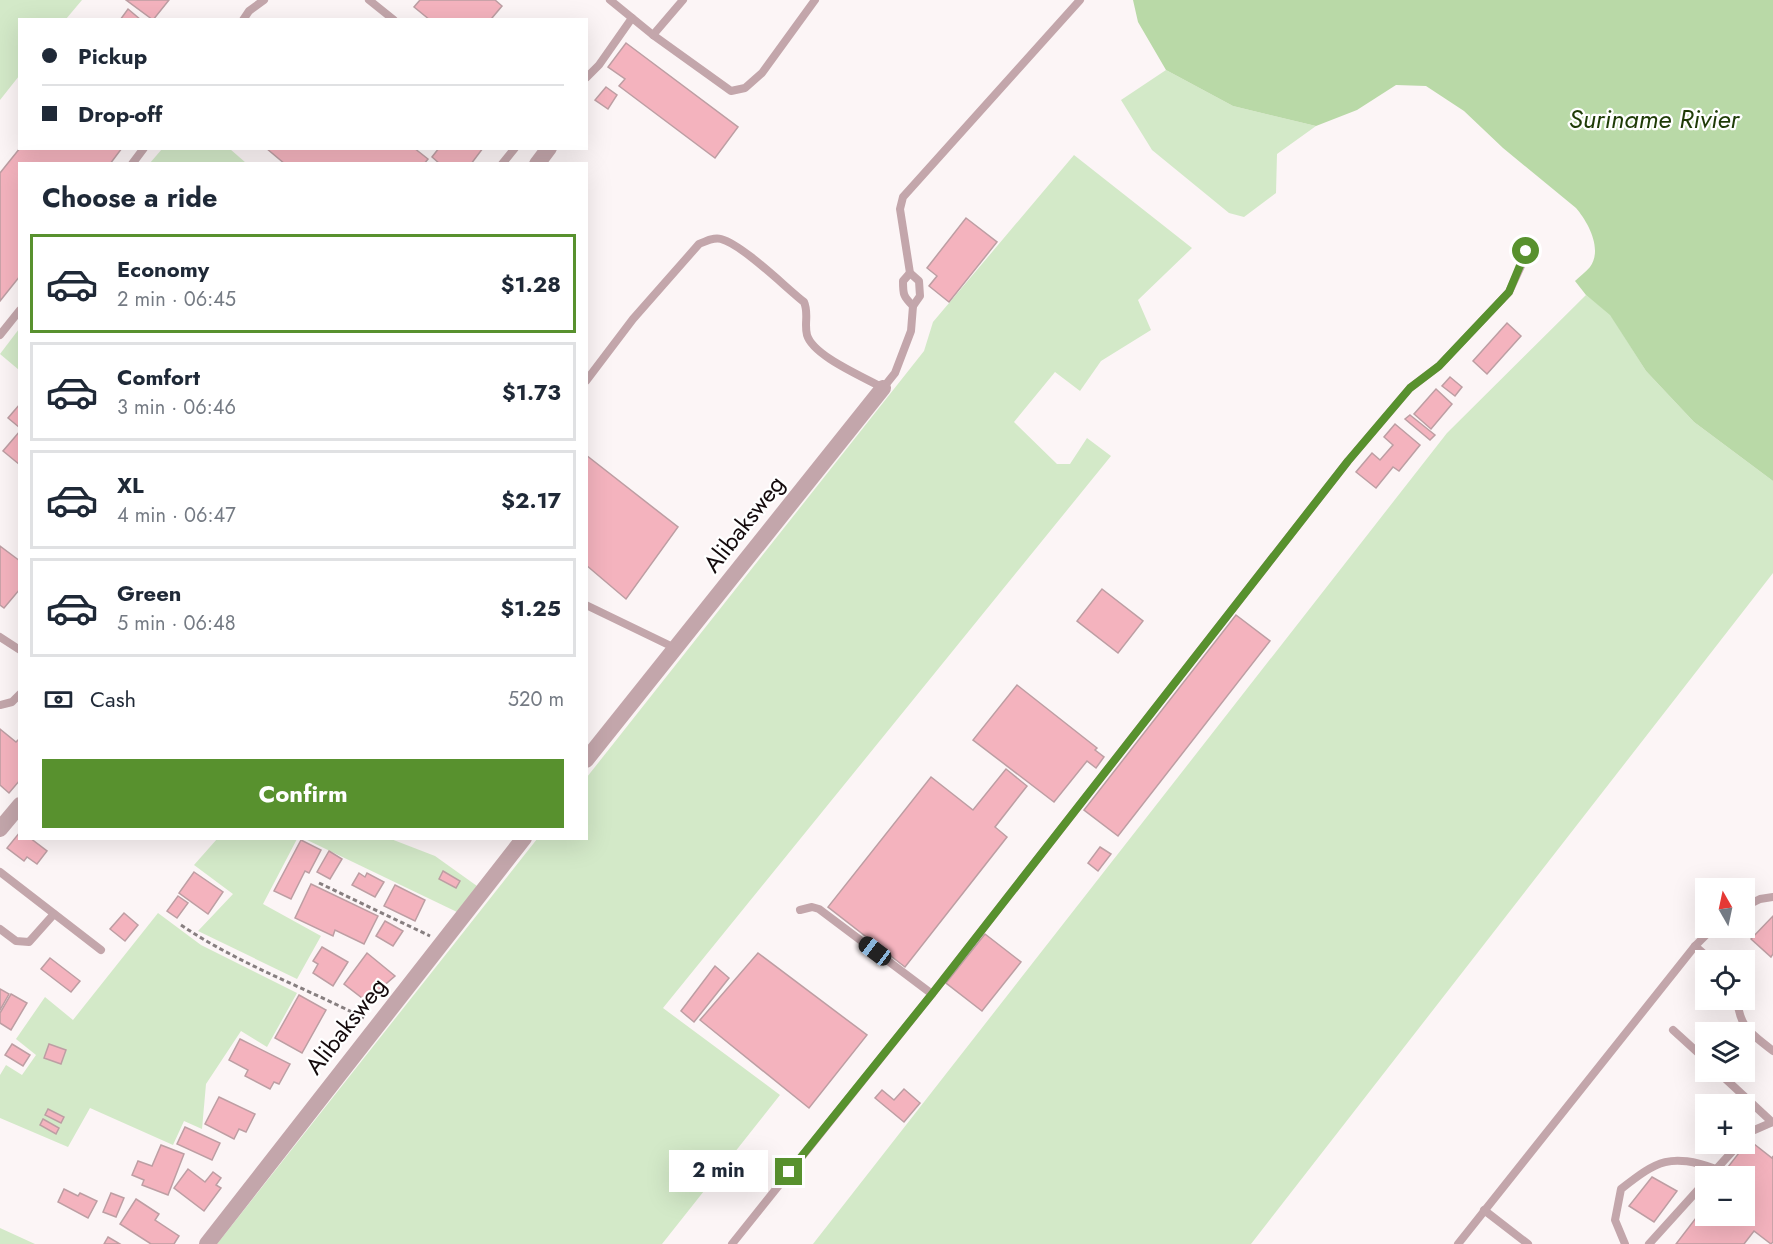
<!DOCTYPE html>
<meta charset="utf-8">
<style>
:root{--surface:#fff;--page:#f2f2f3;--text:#1f2937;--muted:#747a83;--line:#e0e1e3;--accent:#58912e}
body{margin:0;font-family:Jost,sans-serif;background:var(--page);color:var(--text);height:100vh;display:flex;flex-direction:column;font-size:22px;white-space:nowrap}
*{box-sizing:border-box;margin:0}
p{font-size:20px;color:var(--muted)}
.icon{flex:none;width:33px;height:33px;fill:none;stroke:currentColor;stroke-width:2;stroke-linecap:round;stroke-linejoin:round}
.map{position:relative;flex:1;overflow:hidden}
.side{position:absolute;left:18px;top:162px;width:570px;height:678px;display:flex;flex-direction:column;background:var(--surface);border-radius:0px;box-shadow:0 6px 24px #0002}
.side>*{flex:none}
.guide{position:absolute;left:18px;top:18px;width:570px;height:132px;border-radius:0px;box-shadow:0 6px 24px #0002;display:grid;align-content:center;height:132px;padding:0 24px;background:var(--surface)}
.needle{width:39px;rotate:351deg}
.fabs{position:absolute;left:1695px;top:878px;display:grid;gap:12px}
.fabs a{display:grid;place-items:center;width:60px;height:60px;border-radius:0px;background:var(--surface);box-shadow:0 6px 24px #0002;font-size:30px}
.end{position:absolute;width:27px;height:27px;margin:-14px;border:8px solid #58912e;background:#fff;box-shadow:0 0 0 3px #fff}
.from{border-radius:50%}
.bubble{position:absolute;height:42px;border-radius:0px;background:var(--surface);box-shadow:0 6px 24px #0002;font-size:20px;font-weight:700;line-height:42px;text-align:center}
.car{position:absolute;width:18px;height:36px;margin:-18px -9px;border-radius:8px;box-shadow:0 0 4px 2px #0007;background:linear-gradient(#222 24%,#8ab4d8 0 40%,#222 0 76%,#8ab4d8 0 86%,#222 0)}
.guide b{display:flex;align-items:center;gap:21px;height:57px;font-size:22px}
.guide b+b{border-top:2px solid var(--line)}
.guide i{width:15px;height:15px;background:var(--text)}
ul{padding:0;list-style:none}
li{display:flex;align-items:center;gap:18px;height:99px;margin:0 12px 9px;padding:0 12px;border:3px solid var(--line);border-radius:0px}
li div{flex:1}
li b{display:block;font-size:22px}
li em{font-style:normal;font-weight:700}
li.on{border-color:var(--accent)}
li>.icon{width:54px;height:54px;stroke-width:1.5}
h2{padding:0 24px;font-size:27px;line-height:72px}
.pay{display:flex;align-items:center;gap:15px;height:66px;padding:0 24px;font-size:22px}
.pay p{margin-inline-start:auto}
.cta{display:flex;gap:12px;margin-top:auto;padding:12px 24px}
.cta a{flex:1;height:69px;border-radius:0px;background:var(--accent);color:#fff;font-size:24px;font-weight:700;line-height:69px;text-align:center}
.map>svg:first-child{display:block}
.green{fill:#d3e9c8}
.water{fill:#b9d9a7}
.building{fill:#f4b3be;stroke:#bd9ea3;stroke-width:1.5}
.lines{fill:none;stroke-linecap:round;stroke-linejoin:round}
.path{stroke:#877f80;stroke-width:3;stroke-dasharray:4.5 3;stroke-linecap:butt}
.service{stroke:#c3a6ab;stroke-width:8}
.minor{stroke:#c3a6ab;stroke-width:16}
.route{stroke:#58912e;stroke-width:8}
.labels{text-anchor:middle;stroke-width:4.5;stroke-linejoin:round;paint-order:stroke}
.street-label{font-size:24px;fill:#140a0c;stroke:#fff}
.water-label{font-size:26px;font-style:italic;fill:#1e3b06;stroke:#fff}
</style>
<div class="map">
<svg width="1773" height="1244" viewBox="0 0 1773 1244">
<rect width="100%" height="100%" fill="#fcf5f6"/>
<g class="green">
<polygon points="0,0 82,0 66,19 20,20 19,76 0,100"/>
<polygon points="1166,70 1233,106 1316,126 1277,154 1276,193 1244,217 1229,213 1152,150 1121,100"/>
<polygon points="162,149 230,149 246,163 150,163"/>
<polygon points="1074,155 1192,248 1138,300 1151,330 1101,361 1080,391 1055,372 1014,422 1057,464 1070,464 1087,438 1111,456 663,1008 780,1095 662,1244 217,1244 537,839 586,838 587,777 924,351 933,322"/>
<polygon points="1586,295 1610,314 1646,371 1694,422 1773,481 1773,573 1251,1244 813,1244 1447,433"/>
<polygon points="19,329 19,370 0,354"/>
<polygon points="217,839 297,839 263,904 321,936 297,979 198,931 233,894 194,865"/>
<polygon points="305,839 391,839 435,856 477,886 457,912"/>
<polygon points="158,913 201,945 297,993 267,1047 241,1031 206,1084 202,1129 184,1121 173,1145 90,1108 68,1147 0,1118 0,1075 6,1065 22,1075 36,1055 16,1039 45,997 73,1020"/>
<polygon points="0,1228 35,1244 0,1244"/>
</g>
<path class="water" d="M 1133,0 L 1773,0 L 1773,481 L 1694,422 L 1646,371 L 1610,315 L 1586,295 L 1575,281 C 1580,276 1586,272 1590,267 C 1603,249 1588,222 1576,208 L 1503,148 L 1464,111 L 1426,86 L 1396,85 L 1357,110 L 1316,126 L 1233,106 L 1166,70 L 1138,22 Z"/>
<g class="building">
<polygon points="126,0 169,0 153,20"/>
<polygon points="420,0 495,0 502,6 492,18 494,20 430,20 414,7"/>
<polygon points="128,9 141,20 120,20"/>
<polygon points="626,43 738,127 715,158 619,86 625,79 608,67"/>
<polygon points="606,87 617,95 608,109 595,100"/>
<polygon points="20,148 122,148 110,164 20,164 20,276 0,301 0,173"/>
<polygon points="266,148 414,148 428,159 424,164 285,164"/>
<polygon points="439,148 483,148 471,164 440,164 432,157"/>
<polygon points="966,218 997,242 949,302 929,286 937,276 927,268"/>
<polygon points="1507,323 1521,336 1487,374 1473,361"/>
<polygon points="1450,377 1462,387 1455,396 1442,386"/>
<polygon points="1436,389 1452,404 1431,429 1414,414"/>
<polygon points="20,404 20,428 8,418"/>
<polygon points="1410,415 1435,435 1430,440 1405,419"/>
<polygon points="1395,424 1420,445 1399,471 1393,467 1376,488 1356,472 1372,453 1380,460 1393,445 1384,437"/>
<polygon points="20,431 20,465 3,451"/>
<polygon points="586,455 678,527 626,599 586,565"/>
<polygon points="0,546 20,561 20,589 4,608 0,605"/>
<polygon points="1102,589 1143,621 1118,653 1077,621"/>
<polygon points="1236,615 1270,641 1118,836 1084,810"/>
<polygon points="1017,685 1097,748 1095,750 1104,757 1096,768 1087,761 1054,802 973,740"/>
<polygon points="0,729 16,742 20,738 20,780 9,793 0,785"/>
<polygon points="1006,769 1027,786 995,827 1007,837 905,967 828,907 931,777 973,810"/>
<polygon points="20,832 20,838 30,838 47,851 37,864 27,857 24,861 7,848"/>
<polygon points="301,840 321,850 309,873 305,871 291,899 274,891"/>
<polygon points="1100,847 1111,854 1098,871 1088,863"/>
<polygon points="329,851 342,859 330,879 317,872"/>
<polygon points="443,871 460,881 456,888 439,879"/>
<polygon points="194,872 223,892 208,914 179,893"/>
<polygon points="359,873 365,877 367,873 384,882 375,897 352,885"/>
<polygon points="311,884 378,916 364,944 335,930 333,936 295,918"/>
<polygon points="395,885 425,900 415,921 384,906"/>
<polygon points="178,896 188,903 177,918 167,911"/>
<polygon points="124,913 138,925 125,941 110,929"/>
<polygon points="1773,916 1773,954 1771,957 1751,939"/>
<polygon points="385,921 403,931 393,946 376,936"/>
<polygon points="985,934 1021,962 982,1011 946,983"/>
<polygon points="322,947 348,962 333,986 313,973 318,964 313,961"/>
<polygon points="367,953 395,976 366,1001 344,984"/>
<polygon points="758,953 867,1035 809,1108 700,1020"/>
<polygon points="50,958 80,981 71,992 41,969"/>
<polygon points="715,966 729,978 694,1022 681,1011"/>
<polygon points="0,989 9,994 0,1010"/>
<polygon points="11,994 27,1003 11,1030 0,1023 0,1013"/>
<polygon points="299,995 326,1010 302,1053 275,1038"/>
<polygon points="240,1039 290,1064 279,1084 274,1082 270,1089 245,1076 248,1070 229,1060"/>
<polygon points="12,1044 30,1055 23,1066 5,1055"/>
<polygon points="49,1044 66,1050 61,1064 44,1058"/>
<polygon points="904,1089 920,1103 904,1122 875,1098 882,1090 894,1100"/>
<polygon points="219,1097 255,1114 246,1132 239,1129 234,1139 205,1124"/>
<polygon points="48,1109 64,1117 61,1123 45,1115"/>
<polygon points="43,1119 59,1128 56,1134 40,1125"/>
<polygon points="185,1127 220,1143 212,1160 177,1144"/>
<polygon points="1749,1140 1772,1158 1773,1156 1773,1242 1771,1244 1754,1231 1744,1244 1676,1244 1706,1205 1706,1215 1744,1215 1744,1176 1721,1176"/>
<polygon points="161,1145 184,1154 168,1195 142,1185 144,1180 132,1175 138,1161 152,1166"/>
<polygon points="188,1169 205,1182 213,1172 221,1178 216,1185 221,1188 204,1211 174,1188"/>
<polygon points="1652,1177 1677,1191 1654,1222 1629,1206"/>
<polygon points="64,1189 78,1196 80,1193 97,1201 88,1218 58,1202"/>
<polygon points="111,1193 124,1198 116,1217 103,1212"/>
<polygon points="136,1199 159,1214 155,1220 179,1236 174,1244 151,1244 120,1224"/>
<polygon points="108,1237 120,1244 104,1244"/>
</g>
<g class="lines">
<g class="path">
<polyline points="319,883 430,936"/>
<path d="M 181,925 C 237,963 303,987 364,1018"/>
</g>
<g class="service">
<polyline points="369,0 394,20"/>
<polyline points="610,0 653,35 731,91 745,88 762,73 815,0"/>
<polyline points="243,20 249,11 264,0"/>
<polyline points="653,35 683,0"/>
<polyline points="586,78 599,65 632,18"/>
<polyline points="132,164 144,148"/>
<polyline points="502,164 515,148"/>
<path d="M 910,273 L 903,281 C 903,294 903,296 913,306"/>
<polyline points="0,335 20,310"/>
<path d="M 586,381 L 633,319 L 699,244 C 706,241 714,237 721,239 C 743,245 785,287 804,302 C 809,313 804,324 807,335 C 813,356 864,377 883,388 L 895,373 L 911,331 L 913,306 L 920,296 L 919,281 L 910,273 L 900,209 L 903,197 L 1080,0"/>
<polyline points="586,605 675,648"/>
<polyline points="0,637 20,650"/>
<polyline points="0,705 12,702 20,694"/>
<polyline points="0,872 101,950"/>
<polyline points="1744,907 1760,899 1773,897"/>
<polyline points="800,910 812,907 819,909 932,994"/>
<polyline points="0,929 16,941 29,942 54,914"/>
<polyline points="1695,946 1711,960"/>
<path d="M 1737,999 C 1740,1029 1751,1033 1773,1051"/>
<polyline points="1673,1030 1706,1060"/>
<polyline points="1717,1071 1772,1122"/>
<polyline points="1744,1138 1752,1131 1773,1122"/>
<polyline points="1710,1176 1740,1143"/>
<polyline points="1484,1210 1528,1244"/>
<polyline points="732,1244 932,994 1348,461 1410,388 1439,366 1509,292 1521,266 1526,251"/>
<polyline points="1458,1244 1695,946 1714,927"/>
<path d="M 1625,1244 L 1615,1220 L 1621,1189 C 1658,1160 1670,1153 1716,1169"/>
<polyline points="1649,1244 1706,1181"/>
</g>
<g class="minor">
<polyline points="537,164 549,148"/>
<polyline points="586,760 883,388"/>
<polyline points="0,829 20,805"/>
<polyline points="207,1244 524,838"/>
</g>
</g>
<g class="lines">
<polyline class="route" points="789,1172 932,994 1348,461 1410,388 1439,366 1509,292 1526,251"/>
</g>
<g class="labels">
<g class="street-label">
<text transform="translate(744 524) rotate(-52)" y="8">Alibaksweg</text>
<text transform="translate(346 1026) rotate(-52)" y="8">Alibaksweg</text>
</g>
<g class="water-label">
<text x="1654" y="128">Suriname Rivier</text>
</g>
</g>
</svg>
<div class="fabs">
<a><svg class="needle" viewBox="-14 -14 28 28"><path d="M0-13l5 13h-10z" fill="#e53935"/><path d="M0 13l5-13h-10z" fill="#747a83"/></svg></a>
<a><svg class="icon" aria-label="locate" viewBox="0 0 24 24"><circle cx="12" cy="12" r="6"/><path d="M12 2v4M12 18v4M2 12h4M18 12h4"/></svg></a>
<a><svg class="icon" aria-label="layers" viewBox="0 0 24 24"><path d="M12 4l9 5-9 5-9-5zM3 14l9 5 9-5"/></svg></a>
<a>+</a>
<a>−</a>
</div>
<i class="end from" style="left:1526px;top:251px"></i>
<i class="end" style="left:789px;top:1172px"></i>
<div class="bubble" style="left:669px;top:1150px;width:99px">2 min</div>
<i class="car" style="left:875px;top:951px;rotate:307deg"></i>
<div class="guide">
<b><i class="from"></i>Pickup</b>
<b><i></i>Drop-off</b>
</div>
<section class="side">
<h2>Choose a ride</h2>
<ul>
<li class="on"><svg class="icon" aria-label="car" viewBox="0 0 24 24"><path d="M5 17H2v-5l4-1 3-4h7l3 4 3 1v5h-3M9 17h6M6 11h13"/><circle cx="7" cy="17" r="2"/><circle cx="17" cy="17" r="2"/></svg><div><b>Economy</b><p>2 min · 06:45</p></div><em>$1.28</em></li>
<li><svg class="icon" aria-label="car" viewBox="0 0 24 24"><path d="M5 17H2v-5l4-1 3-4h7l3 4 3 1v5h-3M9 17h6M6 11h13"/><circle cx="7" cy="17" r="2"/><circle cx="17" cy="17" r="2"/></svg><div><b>Comfort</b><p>3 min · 06:46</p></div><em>$1.73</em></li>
<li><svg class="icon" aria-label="car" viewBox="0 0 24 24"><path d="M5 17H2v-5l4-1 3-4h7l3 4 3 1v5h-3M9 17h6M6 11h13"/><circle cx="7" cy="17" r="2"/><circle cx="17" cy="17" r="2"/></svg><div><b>XL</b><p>4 min · 06:47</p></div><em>$2.17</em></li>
<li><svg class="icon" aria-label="car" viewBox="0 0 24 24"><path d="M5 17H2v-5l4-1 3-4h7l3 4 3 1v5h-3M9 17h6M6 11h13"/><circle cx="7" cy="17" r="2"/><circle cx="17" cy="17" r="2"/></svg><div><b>Green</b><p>5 min · 06:48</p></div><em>$1.25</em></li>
</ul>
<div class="pay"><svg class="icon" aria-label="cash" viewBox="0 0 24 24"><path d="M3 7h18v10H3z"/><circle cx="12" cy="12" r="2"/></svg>Cash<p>520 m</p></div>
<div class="cta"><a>Confirm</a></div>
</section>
</div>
